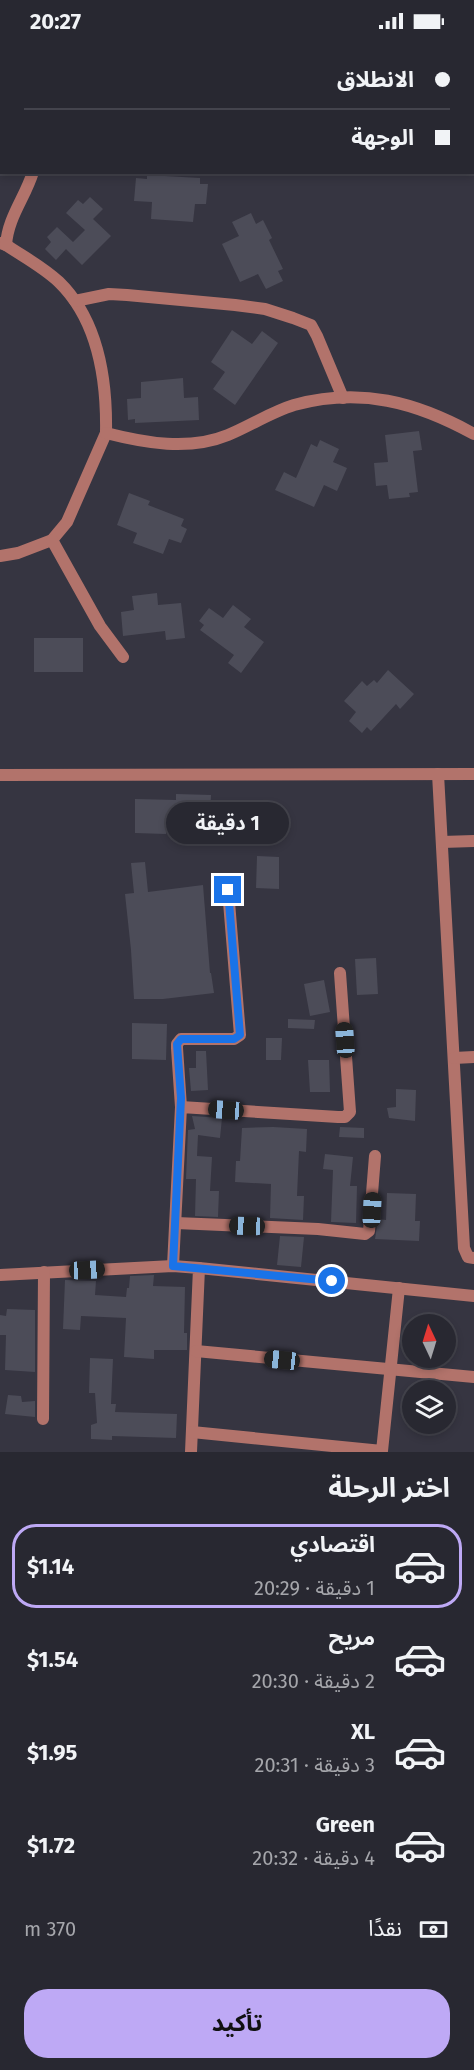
<!DOCTYPE html>
<html lang="ar">
<meta charset="utf-8">
<style>
:root{--surface:#282831;--page:#34343d;--text:#f1f3f6;--muted:#a5a6ab;--line:#44444d;--accent:#bea9f5}
body{margin:0;font-family:"Fira Sans","Noto Sans Arabic",sans-serif;background:var(--page);color:var(--text);direction:rtl;height:100vh;display:flex;flex-direction:column;font-size:22px;white-space:nowrap}
*{box-sizing:border-box;margin:0}
p{font-size:20px;color:var(--muted)}
.icon{flex:none;width:33px;height:33px;fill:none;stroke:currentColor;stroke-width:2;stroke-linecap:round;stroke-linejoin:round}
.map{position:relative;height:1410px;overflow:hidden;direction:ltr}
.details{display:flex;flex-direction:column;background:var(--surface);flex:1}
.details>*{flex:none}
.top-card{position:absolute;left:0px;top:0px;width:474px;height:132px;box-shadow:0 3px 9px #0003,0 0 0 2px var(--line);direction:rtl;display:grid;align-content:center;height:132px;padding:0 24px;background:var(--surface)}
.needle{width:39px;rotate:356deg}
.controls{position:absolute;left:402px;top:1272px;display:grid;gap:12px}
.controls a{display:grid;place-items:center;width:54px;height:54px;border-radius:50%;background:var(--surface);box-shadow:0 3px 9px #0003,0 0 0 2px var(--line);font-size:30px}
.end{position:absolute;width:27px;height:27px;margin:-14px;border:8px solid #1a73e8;background:#fff;box-shadow:0 0 0 3px #fff}
.from{border-radius:50%}
.bubble{position:absolute;height:42px;border-radius:21px;background:var(--surface);box-shadow:0 3px 9px #0003,0 0 0 2px var(--line);font-size:20px;font-weight:700;line-height:42px;text-align:center;direction:rtl}
.car{position:absolute;width:18px;height:36px;margin:-18px -9px;border-radius:8px;box-shadow:0 0 4px 2px #0007;background:linear-gradient(#222 24%,#8ab4d8 0 40%,#222 0 76%,#8ab4d8 0 86%,#222 0)}
.top-card b{display:flex;align-items:center;gap:21px;height:57px;font-size:22px}
.top-card b+b{border-top:2px solid var(--line)}
.top-card i{width:15px;height:15px;background:var(--text)}
ul{padding:0;list-style:none}
li{display:flex;align-items:center;gap:18px;height:84px;margin:0 12px 9px;padding:0 12px;border:3px solid transparent;border-radius:24px}
li div{flex:1}
li b{display:block;font-size:22px}
li em{font-style:normal;font-weight:700}
li.current{border-color:var(--accent)}
li>.icon{width:54px;height:54px;stroke-width:1.5}
h2{padding:0 24px;font-size:27px;line-height:72px}
.pay{display:flex;align-items:center;gap:15px;height:66px;padding:0 24px;font-size:22px}
.pay p{margin-inline-start:auto}
.primary-button{display:flex;gap:12px;margin-top:auto;padding:12px 24px}
.primary-button a{flex:1;height:69px;border-radius:24px;background:var(--accent);color:#111;font-size:24px;font-weight:700;line-height:69px;text-align:center}
.status{display:flex;justify-content:space-between;align-items:center;height:42px;padding:0 30px;background:var(--surface);direction:ltr}
.status svg{height:16px;fill:currentColor}
.map>svg:first-child{display:block}
.building{fill:#4c4c58}
.lines{fill:none;stroke-linecap:round;stroke-linejoin:round}
.minor{stroke:#b2736b;stroke-width:12}
.route{stroke:#1a73e8;stroke-width:8}
</style>
<div class="status"><b>20:27</b><svg viewBox="0 0 49 12"><path d="M0 12V9h3v3zM5 12V6h3v6zM10 12V3h3v9zM15 12V0h3v12zM26 1h20v11H26zM47 4h2v5h-2z"/></svg></div>
<div class="map">
<svg width="474" height="1410" viewBox="0 0 474 1410">
<rect width="100%" height="100%" fill="#363541"/>
<g class="building">
<polygon points="147,133 200,136 200,142 208,142 206,162 195,162 193,180 151,177 152,160 134,159 136,136 147,137"/>
<polygon points="90,155 103,167 93,177 111,194 82,223 66,207 56,218 45,207 51,200 47,195 57,185 73,200 85,188 66,171 78,158 83,162"/>
<polygon points="251,171 256,182 263,178 272,196 269,198 283,227 278,229 283,239 266,247 258,232 240,240 222,202 239,194 232,180"/>
<polygon points="232,288 252,302 262,289 278,301 235,363 213,347 225,330 211,320"/>
<polygon points="183,336 184,356 198,355 199,378 135,381 135,377 128,378 127,357 141,356 141,340"/>
<polygon points="419,389 422,408 413,409 418,450 409,451 410,455 389,457 387,443 376,444 374,421 388,420 385,393"/>
<polygon points="320,398 339,407 333,420 347,426 337,449 324,443 314,465 275,448 284,430 296,436 311,402 317,405"/>
<polygon points="129,451 150,459 148,463 184,477 181,484 187,487 181,501 169,497 163,512 133,501 137,491 117,483"/>
<polygon points="157,551 158,563 181,561 185,596 166,598 165,589 123,594 121,570 134,568 132,554"/>
<polygon points="233,563 251,577 244,585 264,600 241,631 228,621 234,613 200,588 204,583 199,579 209,566 223,576"/>
<rect x="34" y="596" width="49" height="34"/>
<polygon points="388,628 414,652 400,667 396,662 371,689 367,685 362,691 349,679 356,670 344,659 362,639 367,644 374,638 377,641"/>
<polygon points="176,752 211,753 210,774 167,772 166,792 135,791 135,757 176,758"/>
<polygon points="257,814 279,815 279,847 256,846"/>
<polygon points="145,820 148,850 203,843 210,931 211,931 214,951 163,957 134,957 131,908 125,852 134,851 131,821"/>
<polygon points="376,916 378,952 357,953 355,917"/>
<polygon points="324,938 330,970 310,974 304,942"/>
<polygon points="288,977 315,978 314,987 288,986"/>
<polygon points="132,981 167,982 166,1018 132,1017"/>
<polygon points="266,996 282,996 281,1018 266,1018"/>
<polygon points="196,1009 206,1009 208,1048 191,1049 189,1026 196,1026"/>
<polygon points="308,1018 329,1018 330,1050 310,1050"/>
<polygon points="396,1047 416,1048 415,1079 389,1076 387,1066 396,1065"/>
<polygon points="192,1074 222,1076 220,1096 198,1093 197,1114 212,1115 210,1149 219,1149 218,1175 195,1174 196,1137 186,1137 188,1088 195,1087"/>
<polygon points="273,1085 307,1087 306,1110 299,1109 297,1154 304,1154 303,1178 270,1176 271,1142 235,1140 236,1119 240,1119 242,1086"/>
<polygon points="340,1085 364,1086 364,1096 339,1095"/>
<polygon points="325,1112 353,1115 350,1144 357,1144 356,1181 331,1180 333,1128 323,1127"/>
<polygon points="387,1151 416,1152 415,1179 420,1179 419,1199 375,1197 378,1177 386,1178"/>
<polygon points="280,1194 304,1195 301,1225 277,1223"/>
<polygon points="154,1233 153,1244 185,1245 184,1291 187,1291 187,1308 154,1308 154,1317 124,1315 126,1276 81,1274 80,1288 63,1287 65,1238 96,1239 95,1253 126,1255 127,1246 129,1246 130,1234"/>
<polygon points="7,1267 35,1268 35,1330 5,1328 6,1293 0,1293 0,1273 6,1274"/>
<polygon points="90,1316 113,1317 111,1362 116,1362 115,1370 177,1372 176,1396 112,1394 112,1398 91,1397 91,1383 97,1381 95,1351 89,1351"/>
<polygon points="8,1353 21,1354 22,1360 35,1359 35,1375 5,1372"/>
</g>
<g class="lines">
<g class="minor">
<polyline points="161,0 163,2"/>
<polyline points="432,2 433,0"/>
<polyline points="0,38 2,40"/>
<path d="M 0,201 L 6,203 C 24,215 43,225 59,240 C 99,279 107,338 106,391 L 67,480 L 52,498 L 18,511 L 0,514"/>
<path d="M 6,203 C 8,175 25,156 33,130"/>
<polyline points="75,259 109,252 127,253 235,263 265,267 293,276 311,283 317,294 343,356"/>
<path d="M 106,391 C 145,401 189,409 228,393 C 250,384 271,370 294,363 C 361,345 416,360 474,392"/>
<polyline points="52,498 100,584 123,615"/>
<polyline points="438,732 464,1206 468,1215 474,1216"/>
<polyline points="0,733 474,732"/>
<polyline points="442,800 474,799"/>
<polyline points="454,1016 474,1015"/>
<polyline points="181,1065 177,1006 177,1002 181,997 234,997 240,993 228,848"/>
<polyline points="176,1181 318,1187 365,1192 369,1189 375,1114"/>
<polyline points="173,1224 181,1065 338,1075 345,1075 350,1070 340,931"/>
<polyline points="199,1226 474,1254"/>
<polyline points="0,1233 173,1224 199,1226 191,1410"/>
<polyline points="196,1309 474,1335"/>
<polyline points="43,1377 44,1230"/>
<polyline points="192,1390 382,1409 399,1246"/>
</g>
</g>
<g class="lines">
<polyline class="route" points="228,848 240,993 234,997 181,997 177,1002 181,1056 173,1224 332,1239"/>
</g>
</svg>
<div class="controls">
<a><svg class="needle" viewBox="-14 -14 28 28"><path d="M0-13l5 13h-10z" fill="#e53935"/><path d="M0 13l5-13h-10z" fill="#a5a6ab"/></svg></a>
<a><svg class="icon" aria-label="layers" viewBox="0 0 24 24"><path d="M12 4l9 5-9 5-9-5zM3 14l9 5 9-5"/></svg></a>
</div>
<i class="end from" style="left:332px;top:1239px"></i>
<i class="end" style="left:228px;top:848px"></i>
<div class="bubble" style="left:166px;top:760px;width:123px">1 دقيقة</div>
<i class="car" style="left:345px;top:998px;rotate:356deg"></i>
<i class="car" style="left:226px;top:1068px;rotate:274deg"></i>
<i class="car" style="left:372px;top:1168px;rotate:3deg"></i>
<i class="car" style="left:247px;top:1184px;rotate:272deg"></i>
<i class="car" style="left:87px;top:1228px;rotate:87deg"></i>
<i class="car" style="left:282px;top:1318px;rotate:276deg"></i>
<div class="top-card">
<b><i class="from"></i>الانطلاق</b>
<b><i></i>الوجهة</b>
</div>
</div>
<section class="details">
<h2>اختر الرحلة</h2>
<ul>
<li class="current"><svg class="icon" aria-label="car" viewBox="0 0 24 24"><path d="M5 17H2v-5l4-1 3-4h7l3 4 3 1v5h-3M9 17h6M6 11h13"/><circle cx="7" cy="17" r="2"/><circle cx="17" cy="17" r="2"/></svg><div><b>اقتصادي</b><p>1 دقيقة · 20:29</p></div><em>$1.14</em></li>
<li><svg class="icon" aria-label="car" viewBox="0 0 24 24"><path d="M5 17H2v-5l4-1 3-4h7l3 4 3 1v5h-3M9 17h6M6 11h13"/><circle cx="7" cy="17" r="2"/><circle cx="17" cy="17" r="2"/></svg><div><b>مريح</b><p>2 دقيقة · 20:30</p></div><em>$1.54</em></li>
<li><svg class="icon" aria-label="car" viewBox="0 0 24 24"><path d="M5 17H2v-5l4-1 3-4h7l3 4 3 1v5h-3M9 17h6M6 11h13"/><circle cx="7" cy="17" r="2"/><circle cx="17" cy="17" r="2"/></svg><div><b>XL</b><p>3 دقيقة · 20:31</p></div><em>$1.95</em></li>
<li><svg class="icon" aria-label="car" viewBox="0 0 24 24"><path d="M5 17H2v-5l4-1 3-4h7l3 4 3 1v5h-3M9 17h6M6 11h13"/><circle cx="7" cy="17" r="2"/><circle cx="17" cy="17" r="2"/></svg><div><b>Green</b><p>4 دقيقة · 20:32</p></div><em>$1.72</em></li>
</ul>
<div class="pay"><svg class="icon" aria-label="cash" viewBox="0 0 24 24"><path d="M3 7h18v10H3z"/><circle cx="12" cy="12" r="2"/></svg>نقدًا<p>370 m</p></div>
<div class="primary-button"><a>تأكيد</a></div>
</section>
